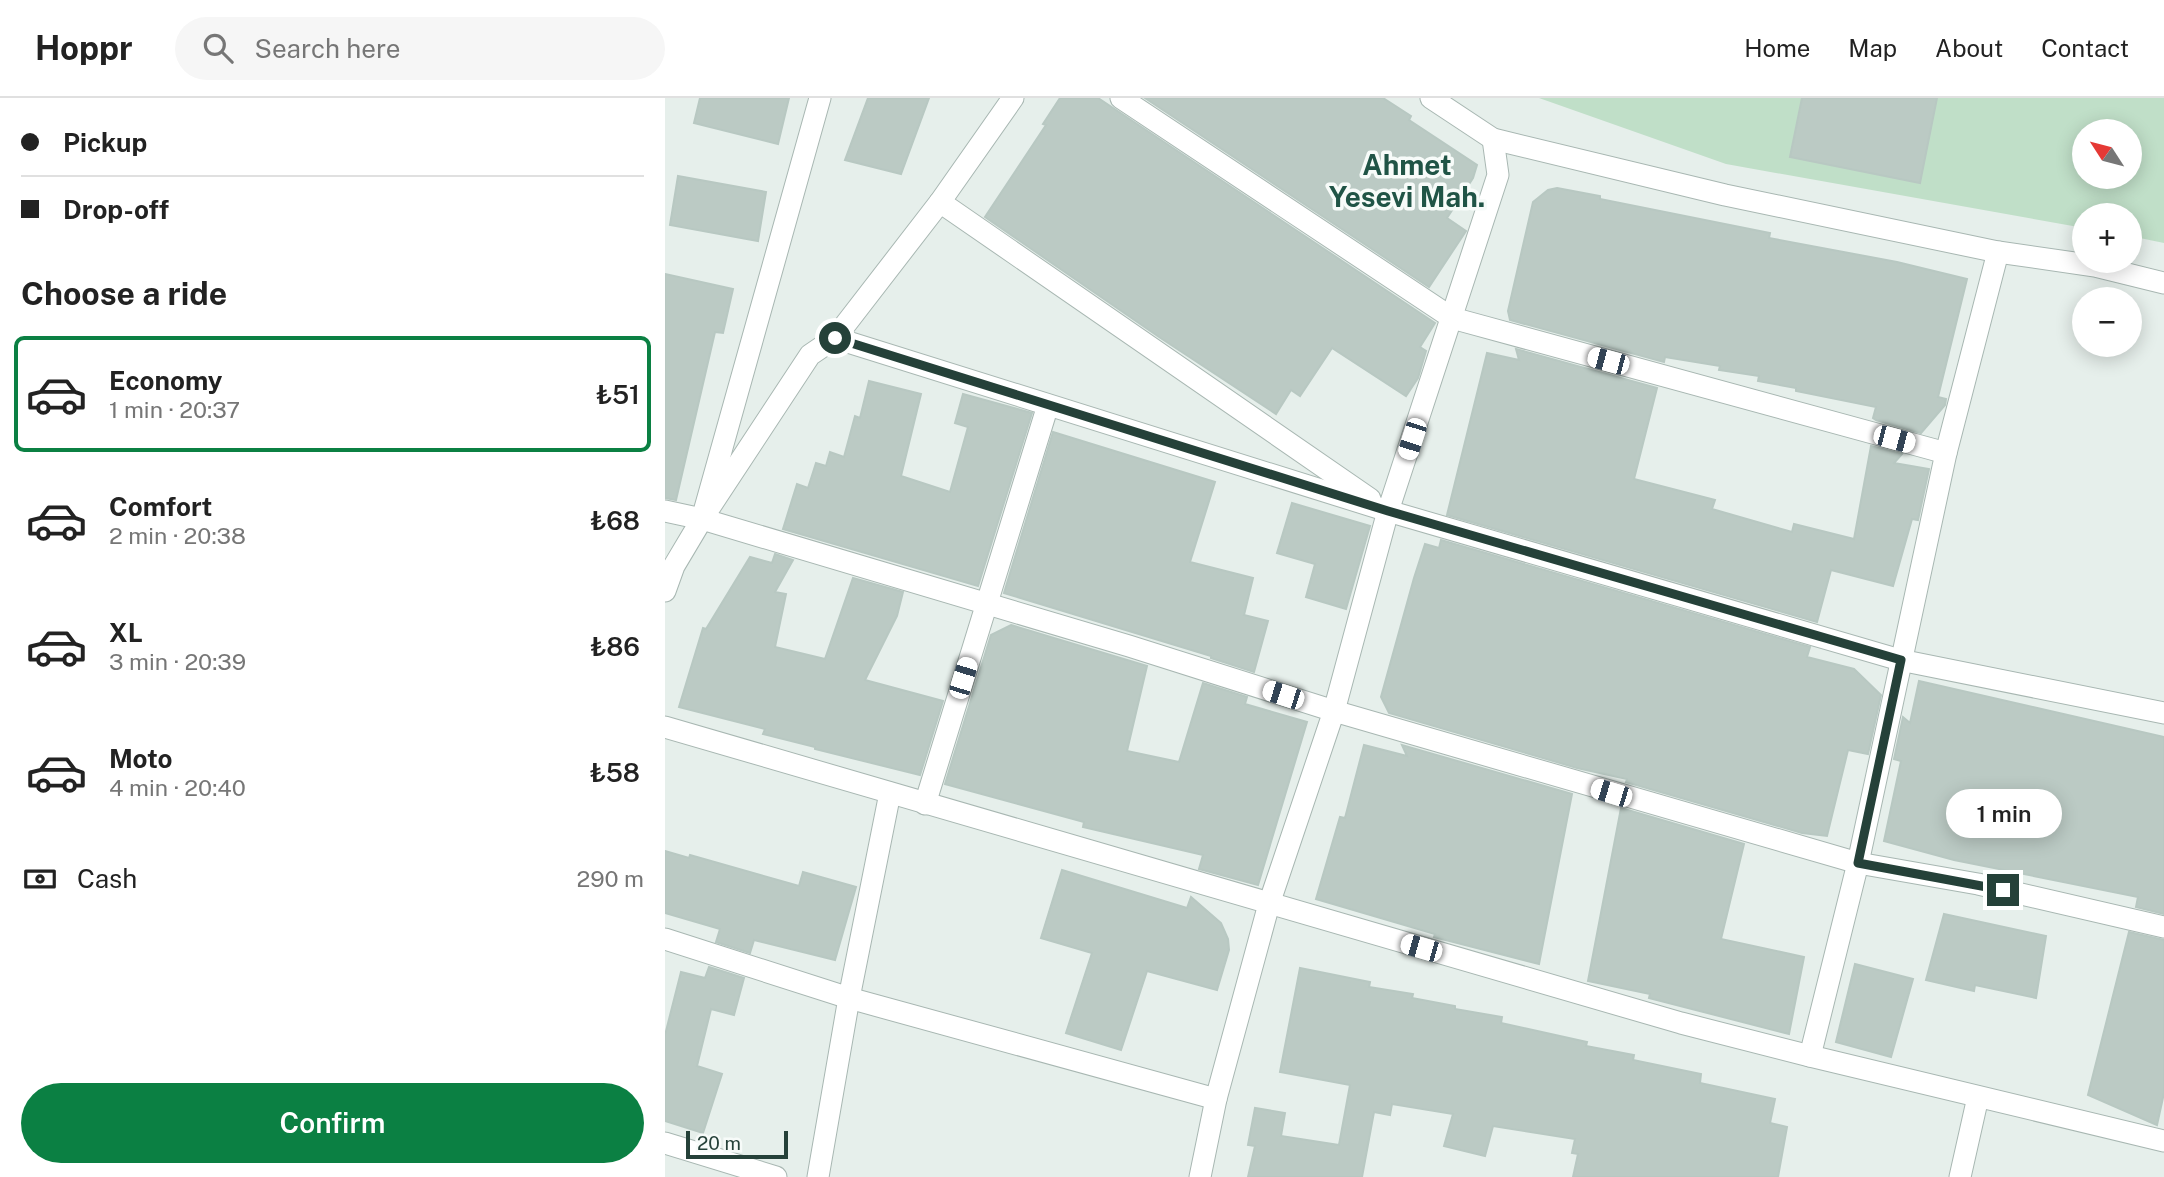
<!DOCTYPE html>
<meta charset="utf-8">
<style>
:root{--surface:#fff;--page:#f6f6f6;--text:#222;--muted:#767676;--line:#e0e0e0;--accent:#0b8043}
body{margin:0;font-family:"Public Sans",sans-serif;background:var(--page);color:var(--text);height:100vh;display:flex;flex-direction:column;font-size:26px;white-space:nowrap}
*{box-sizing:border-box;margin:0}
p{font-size:23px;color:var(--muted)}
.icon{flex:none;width:38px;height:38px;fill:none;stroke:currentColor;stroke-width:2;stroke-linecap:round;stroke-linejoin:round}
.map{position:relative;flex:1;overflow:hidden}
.panel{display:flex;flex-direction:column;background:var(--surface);width:665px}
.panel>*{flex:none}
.top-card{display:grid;align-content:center;height:154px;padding:0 21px;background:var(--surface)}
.needle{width:46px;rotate:306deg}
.tools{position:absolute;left:1407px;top:21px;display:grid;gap:14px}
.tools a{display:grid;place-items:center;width:70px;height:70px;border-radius:50%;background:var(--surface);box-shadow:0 4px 18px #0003;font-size:35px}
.scale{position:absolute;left:21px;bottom:18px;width:102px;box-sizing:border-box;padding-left:7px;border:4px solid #254139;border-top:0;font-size:19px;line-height:24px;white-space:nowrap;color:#254139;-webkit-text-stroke:5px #f7fbf9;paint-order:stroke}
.end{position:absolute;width:32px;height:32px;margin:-16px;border:9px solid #254139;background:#fff;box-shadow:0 0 0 4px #fff}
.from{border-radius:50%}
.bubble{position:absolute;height:49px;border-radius:24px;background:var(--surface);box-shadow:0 4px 18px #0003;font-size:23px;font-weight:600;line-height:49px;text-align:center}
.car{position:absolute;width:21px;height:42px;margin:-21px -10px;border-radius:9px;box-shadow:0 0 5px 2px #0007;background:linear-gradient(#fff 24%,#345 0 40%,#fff 0 76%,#345 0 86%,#fff 0)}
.top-card b{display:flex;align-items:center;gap:24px;height:66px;font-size:26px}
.top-card b+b{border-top:2px solid var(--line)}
.top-card i{width:18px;height:18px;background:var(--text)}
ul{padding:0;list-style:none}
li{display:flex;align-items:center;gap:21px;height:116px;margin:0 14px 10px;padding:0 7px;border:4px solid transparent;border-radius:10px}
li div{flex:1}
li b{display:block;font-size:26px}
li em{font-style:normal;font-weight:600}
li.active{border-color:var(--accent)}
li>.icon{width:63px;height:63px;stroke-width:1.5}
h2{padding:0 21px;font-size:32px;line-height:84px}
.pay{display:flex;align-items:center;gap:18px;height:77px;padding:0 21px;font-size:26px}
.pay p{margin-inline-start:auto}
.cta{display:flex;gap:14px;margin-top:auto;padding:14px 21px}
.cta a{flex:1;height:80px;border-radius:42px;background:var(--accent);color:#fff;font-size:28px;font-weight:600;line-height:80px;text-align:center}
header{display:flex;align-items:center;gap:42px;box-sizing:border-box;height:98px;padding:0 35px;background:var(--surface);border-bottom:2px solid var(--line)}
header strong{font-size:33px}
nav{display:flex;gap:38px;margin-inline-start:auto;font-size:24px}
.search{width:490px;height:63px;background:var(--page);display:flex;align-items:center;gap:18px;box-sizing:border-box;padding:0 24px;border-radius:38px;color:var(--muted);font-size:26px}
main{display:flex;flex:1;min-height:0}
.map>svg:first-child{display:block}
.green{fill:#c0dfc8;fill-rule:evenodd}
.building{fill:#bbcac4;stroke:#b8c8c2;stroke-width:2}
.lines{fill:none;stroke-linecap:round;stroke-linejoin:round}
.street-casing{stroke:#a8b7b2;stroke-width:23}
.street{stroke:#fff;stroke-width:21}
.route{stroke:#254139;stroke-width:9}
.labels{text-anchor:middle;stroke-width:7;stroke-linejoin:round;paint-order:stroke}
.district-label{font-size:28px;font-weight:bold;fill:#205446;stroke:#f7fbf9}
</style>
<header>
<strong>Hoppr</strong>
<div class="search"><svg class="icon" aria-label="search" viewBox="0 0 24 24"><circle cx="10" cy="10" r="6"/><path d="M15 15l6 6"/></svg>Search here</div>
<nav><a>Home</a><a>Map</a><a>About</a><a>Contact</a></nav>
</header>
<main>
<section class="panel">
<div class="top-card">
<b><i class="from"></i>Pickup</b>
<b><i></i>Drop-off</b>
</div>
<h2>Choose a ride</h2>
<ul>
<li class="active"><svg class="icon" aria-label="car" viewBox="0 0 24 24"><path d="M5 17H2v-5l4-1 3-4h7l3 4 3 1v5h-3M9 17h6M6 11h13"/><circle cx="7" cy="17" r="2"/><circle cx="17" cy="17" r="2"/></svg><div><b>Economy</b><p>1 min · 20:37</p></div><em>₺51</em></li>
<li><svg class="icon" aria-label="car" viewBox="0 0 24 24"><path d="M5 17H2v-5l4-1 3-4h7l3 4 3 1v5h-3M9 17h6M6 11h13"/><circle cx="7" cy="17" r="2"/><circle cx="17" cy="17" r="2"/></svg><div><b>Comfort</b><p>2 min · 20:38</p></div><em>₺68</em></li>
<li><svg class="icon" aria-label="car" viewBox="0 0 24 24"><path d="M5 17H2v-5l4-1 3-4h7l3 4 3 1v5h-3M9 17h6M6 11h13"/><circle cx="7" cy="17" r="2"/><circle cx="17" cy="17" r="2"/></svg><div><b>XL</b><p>3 min · 20:39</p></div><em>₺86</em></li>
<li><svg class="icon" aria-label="car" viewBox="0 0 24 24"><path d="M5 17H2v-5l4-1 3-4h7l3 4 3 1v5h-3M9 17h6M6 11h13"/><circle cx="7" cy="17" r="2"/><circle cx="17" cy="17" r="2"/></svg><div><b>Moto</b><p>4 min · 20:40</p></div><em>₺58</em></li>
</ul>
<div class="pay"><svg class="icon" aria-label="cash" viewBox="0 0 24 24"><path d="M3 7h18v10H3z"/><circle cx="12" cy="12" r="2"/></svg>Cash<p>290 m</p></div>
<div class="cta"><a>Confirm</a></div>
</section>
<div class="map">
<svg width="1499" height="1079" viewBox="0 0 1499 1079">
<rect width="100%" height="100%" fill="#e6efeb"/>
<path class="green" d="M 874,0 L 1499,0 L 1499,145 L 1465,138 L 1465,117 L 1419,117 L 1419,130 L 1061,66 ZM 1419,33 L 1465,33 L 1465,79 L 1419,79 Z"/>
<g class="building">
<polygon points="35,0 124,0 113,46 29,25"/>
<polygon points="203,0 264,0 236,76 180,62"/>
<polygon points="395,0 433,0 770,225 755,249 761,253 753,280 741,298 667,250 635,298 626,292 611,316 494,239 320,119 381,27 378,26"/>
<polygon points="480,0 718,0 746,18 744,22 812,67 808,80 782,120 801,133 764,189"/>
<polygon points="1137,0 1272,0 1255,85 1125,59"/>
<polygon points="13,78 101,94 93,143 5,127"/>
<polygon points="892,90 935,98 935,101 1105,135 1104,140 1232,164 1302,181 1273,299 1281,301 1280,307 1256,335 1211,322 1208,320 1211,309 1131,293 1131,290 1093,283 1094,278 1054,272 1055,268 1000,259 999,264 845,222 843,213 868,104 883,92"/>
<polygon points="0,176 68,191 58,235 50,234 11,402 0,400"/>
<polygon points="851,251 992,290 969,381 1050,402 1047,411 1127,434 1129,426 1189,441 1206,348 1237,356 1229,365 1264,371 1253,422 1247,421 1228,488 1166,472 1152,524 782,417 822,255 854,262"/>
<polygon points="204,283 256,296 236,378 285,394 303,329 290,325 298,296 367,315 313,488 118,431 132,386 143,390 151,365 161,368 165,354 179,359 190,318 195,320"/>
<polygon points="388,334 550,384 525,464 588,480 579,517 603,523 589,574 546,560 546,558 339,495"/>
<polygon points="627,405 705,428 681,511 641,499 650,466 612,455"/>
<polygon points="776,442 1145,549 1142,559 1189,571 1216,597 1203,656 1183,652 1162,738 1137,735 961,684 962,681 912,670 724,615 716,599 749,480 760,446 774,450"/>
<polygon points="110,456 128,462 110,494 121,496 110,549 160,561 188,480 238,494 232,518 200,582 278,603 255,677 150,651 150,649 98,636 100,631 14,609 38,530 41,531 85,459 107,465"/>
<polygon points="346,527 482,568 462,653 514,664 538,585 582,599 580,606 642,624 593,787 534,771 538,757 418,729 419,724 280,686 326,537"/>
<polygon points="1254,583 1499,639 1499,816 1471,809 1473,799 1289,762 1219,743 1236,663 1229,661 1238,619 1245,625"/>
<polygon points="699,647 742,658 737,647 907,696 874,866 769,839 770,836 651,801 675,719 680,720"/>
<polygon points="956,710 1079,746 1056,841 1139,859 1124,936 984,900 985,896 923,883"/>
<polygon points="0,753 24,760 25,757 134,788 138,774 191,789 170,862 89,842 85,855 51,844 55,831 0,815"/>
<polygon points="397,772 522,810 526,799 556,825 563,841 564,852 552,892 482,873 456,952 401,935 427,855 376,840"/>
<polygon points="1279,816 1381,838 1371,900 1310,887 1309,893 1261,882"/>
<polygon points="1464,834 1499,842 1499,995 1492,1027 1423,997"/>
<polygon points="1190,866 1248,881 1226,959 1171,944"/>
<polygon points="44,869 79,880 69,917 46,911 32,968 57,976 38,1035 0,1023 0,937 16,874 40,880"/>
<polygon points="635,870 705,884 704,889 748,896 747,900 790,908 790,911 837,919 836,925 922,944 921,948 969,957 968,962 1036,976 1035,985 1110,1001 1105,1025 1122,1029 1113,1079 908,1079 913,1056 907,1055 910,1041 828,1028 820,1058 779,1048 788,1016 727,1006 725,1017 709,1014 697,1079 583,1079 590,1048 583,1047 590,1010 620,1015 616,1038 674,1047 685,987 615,974"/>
</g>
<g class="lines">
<defs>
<g id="street">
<polyline points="456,0 787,220 1281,355"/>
<polyline points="766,0 828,41 1060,97 1333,154 1430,168 1499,185"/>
<polyline points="275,104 705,401"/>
<polyline points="170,240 723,413 1235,562 1499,615"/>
<polyline points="0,413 37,421 145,257 170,240 275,104 348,0"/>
<polyline points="37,421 464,548 669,613 1193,765 1313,786 1499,829"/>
<polyline points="0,493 9,468 37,421 155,0"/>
<polyline points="0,629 1016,925 1145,958 1499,1043"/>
<polyline points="260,706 383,307"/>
<polyline points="0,841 184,900 551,1001"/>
<polyline points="1145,958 1193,765 1281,355 1333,154"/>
<polyline points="0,1045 111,1079"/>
<polyline points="153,1079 184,900 225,695"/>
<polyline points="535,1079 551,1001 604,806 669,613 723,413 833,77 828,41"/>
<polyline points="1295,1079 1313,999"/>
</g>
</defs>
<use href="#street" class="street-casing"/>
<use href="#street" class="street"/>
</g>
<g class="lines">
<polyline class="route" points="170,240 723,413 1236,562 1193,765 1338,792"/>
</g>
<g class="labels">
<g class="district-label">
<text x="742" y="77">Ahmet<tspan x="742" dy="32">Yesevi Mah.</tspan></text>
</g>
</g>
</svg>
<div class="tools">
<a><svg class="needle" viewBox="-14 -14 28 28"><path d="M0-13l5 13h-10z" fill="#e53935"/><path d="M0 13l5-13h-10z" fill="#767676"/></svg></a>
<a>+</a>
<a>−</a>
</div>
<div class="scale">20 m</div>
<i class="end from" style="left:170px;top:240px"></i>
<i class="end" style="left:1338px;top:792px"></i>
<div class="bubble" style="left:1281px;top:691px;width:116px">1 min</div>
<i class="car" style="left:943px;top:263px;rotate:285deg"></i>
<i class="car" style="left:747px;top:341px;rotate:198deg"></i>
<i class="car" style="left:1229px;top:341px;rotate:105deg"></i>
<i class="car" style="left:298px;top:580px;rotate:17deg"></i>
<i class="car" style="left:618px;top:597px;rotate:288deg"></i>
<i class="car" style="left:946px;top:695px;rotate:287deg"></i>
<i class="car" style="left:756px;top:850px;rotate:286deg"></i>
</div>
</main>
